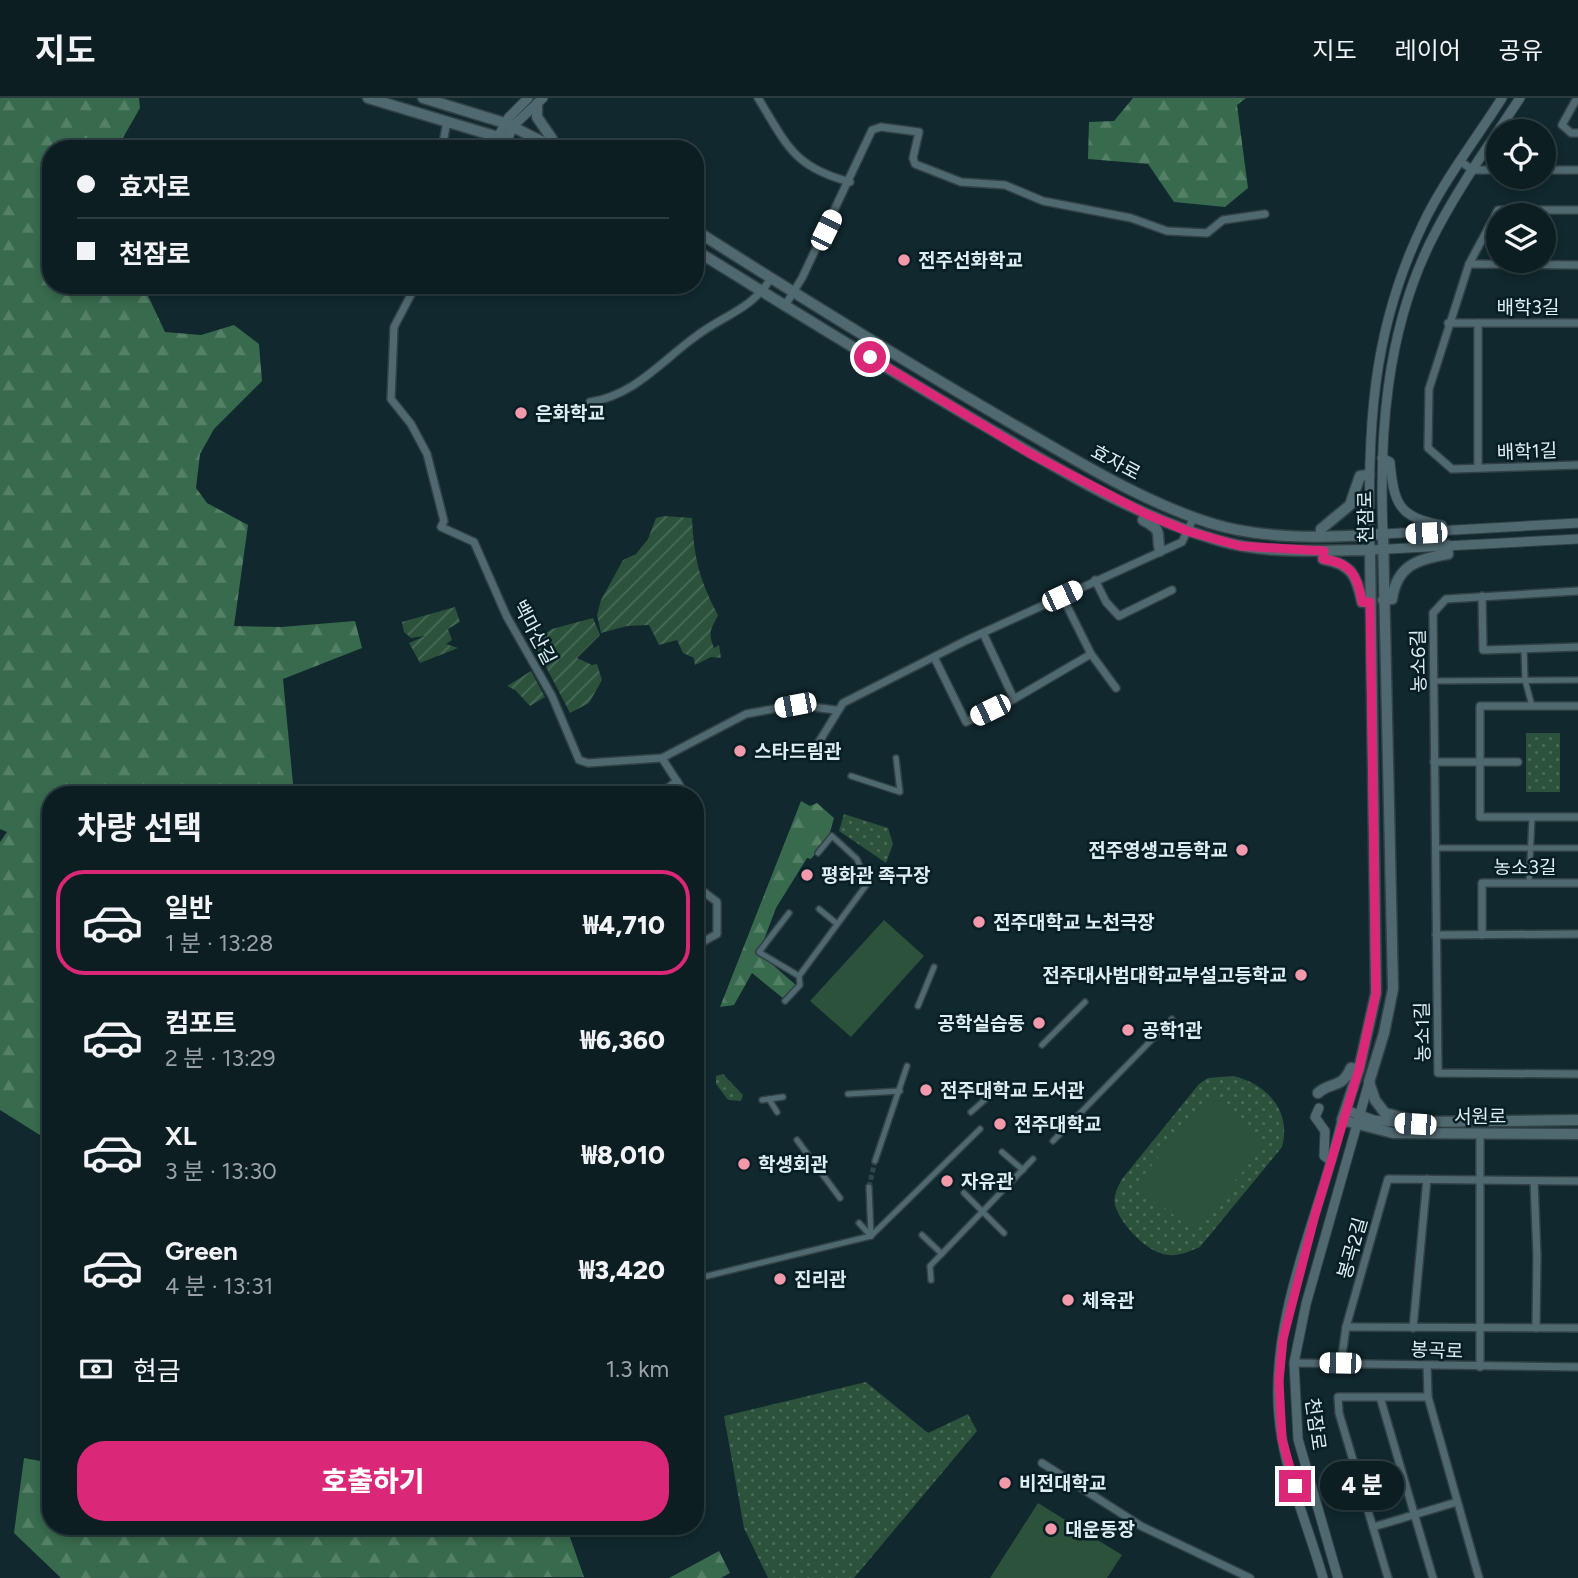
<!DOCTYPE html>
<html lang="ko">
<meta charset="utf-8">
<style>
:root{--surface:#0c1e22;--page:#1a2b2f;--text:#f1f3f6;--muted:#9aa2a5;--line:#2c3c40;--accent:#db2777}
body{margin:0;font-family:Figtree,"Noto Sans KR",sans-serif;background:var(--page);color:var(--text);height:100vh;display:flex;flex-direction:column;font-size:26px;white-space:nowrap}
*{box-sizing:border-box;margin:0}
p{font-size:23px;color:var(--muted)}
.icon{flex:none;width:38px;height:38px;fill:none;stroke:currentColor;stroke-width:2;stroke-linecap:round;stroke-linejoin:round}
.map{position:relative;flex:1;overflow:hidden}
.panel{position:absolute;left:42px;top:688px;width:662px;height:749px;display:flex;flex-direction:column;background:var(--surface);border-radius:28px;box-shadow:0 4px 10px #0003,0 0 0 2px var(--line)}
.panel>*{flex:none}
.banner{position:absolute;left:42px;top:42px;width:662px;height:154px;border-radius:28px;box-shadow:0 4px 10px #0003,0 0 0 2px var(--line);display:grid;align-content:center;height:154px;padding:0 35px;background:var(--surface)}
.fabs{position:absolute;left:1486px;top:21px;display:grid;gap:14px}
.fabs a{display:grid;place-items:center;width:70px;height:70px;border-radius:50%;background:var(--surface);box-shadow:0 4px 10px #0003,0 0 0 2px var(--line);font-size:35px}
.end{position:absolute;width:32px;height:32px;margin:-16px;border:9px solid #db2777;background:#fff;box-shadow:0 0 0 4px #fff}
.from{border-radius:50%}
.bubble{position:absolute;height:49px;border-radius:24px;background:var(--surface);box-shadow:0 4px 10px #0003,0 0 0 2px var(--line);font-size:23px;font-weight:800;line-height:49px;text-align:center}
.car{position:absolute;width:21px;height:42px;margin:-21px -10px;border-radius:9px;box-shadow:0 0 5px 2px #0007;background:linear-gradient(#fff 24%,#345 0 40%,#fff 0 76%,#345 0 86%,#fff 0)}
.banner b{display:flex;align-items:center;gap:24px;height:66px;font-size:26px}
.banner b+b{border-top:2px solid var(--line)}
.banner i{width:18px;height:18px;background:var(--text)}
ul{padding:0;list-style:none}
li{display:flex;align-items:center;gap:21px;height:105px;margin:0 14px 10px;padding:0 21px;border:4px solid transparent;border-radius:28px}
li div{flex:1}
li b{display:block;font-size:26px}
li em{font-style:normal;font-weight:800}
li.active{border-color:var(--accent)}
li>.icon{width:63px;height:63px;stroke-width:1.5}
h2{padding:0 35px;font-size:32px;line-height:84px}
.pay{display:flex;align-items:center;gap:18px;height:77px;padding:0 35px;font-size:26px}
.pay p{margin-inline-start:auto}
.button{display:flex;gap:14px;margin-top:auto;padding:14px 35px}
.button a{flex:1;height:80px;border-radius:28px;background:var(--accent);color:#fff;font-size:28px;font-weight:800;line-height:80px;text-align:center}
header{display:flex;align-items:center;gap:42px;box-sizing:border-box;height:98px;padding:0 35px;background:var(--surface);border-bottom:2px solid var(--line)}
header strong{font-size:33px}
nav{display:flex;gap:38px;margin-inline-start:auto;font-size:24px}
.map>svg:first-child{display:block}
.grass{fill:url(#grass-dots)}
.forest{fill:url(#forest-firs)}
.garden{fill:url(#garden-furrows)}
.pitch{fill:#2c523c}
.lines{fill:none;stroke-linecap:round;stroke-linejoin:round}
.pedestrian-tunnel{stroke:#2f464b;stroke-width:5;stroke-dasharray:5 2.5;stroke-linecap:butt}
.pedestrian-casing{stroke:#314146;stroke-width:8}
.minor-casing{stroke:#314146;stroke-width:10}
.tertiary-casing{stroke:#314146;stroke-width:11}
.secondary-casing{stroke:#314146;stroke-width:13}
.pedestrian{stroke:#506970;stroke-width:5}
.minor{stroke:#506970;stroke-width:7}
.tertiary{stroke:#506970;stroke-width:9}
.secondary{stroke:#506970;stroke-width:10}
.route{stroke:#db2777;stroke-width:9}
.poi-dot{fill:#f29aac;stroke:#061e24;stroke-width:2.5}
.labels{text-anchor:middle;stroke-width:5;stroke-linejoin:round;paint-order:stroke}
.poi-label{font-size:19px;font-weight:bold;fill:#deedf1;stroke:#061e24;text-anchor:start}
.street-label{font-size:19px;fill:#deedf1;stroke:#061e24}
</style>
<header>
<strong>지도</strong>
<nav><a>지도</a><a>레이어</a><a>공유</a></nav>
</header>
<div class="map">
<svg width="1578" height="1480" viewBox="0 0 1578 1480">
<defs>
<pattern id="grass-dots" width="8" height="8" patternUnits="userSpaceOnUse" patternTransform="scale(1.75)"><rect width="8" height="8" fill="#2c523c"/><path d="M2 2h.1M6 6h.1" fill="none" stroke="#4a6b59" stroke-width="1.8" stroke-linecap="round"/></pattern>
<pattern id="forest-firs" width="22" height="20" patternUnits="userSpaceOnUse" patternTransform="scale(1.75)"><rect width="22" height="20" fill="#386a4d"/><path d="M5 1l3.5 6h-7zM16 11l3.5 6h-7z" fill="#548067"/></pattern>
<pattern id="garden-furrows" width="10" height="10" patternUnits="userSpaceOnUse" patternTransform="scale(1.75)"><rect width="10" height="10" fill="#2c523c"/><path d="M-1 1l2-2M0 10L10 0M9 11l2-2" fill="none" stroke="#4a6b59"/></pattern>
</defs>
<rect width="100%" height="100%" fill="#10282e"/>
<g class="grass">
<rect x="1526" y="635" width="34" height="59"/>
<polygon points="844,716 888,730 893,746 886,765 839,733"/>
<polygon points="723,976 743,997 741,1003 728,1002 716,986 716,978"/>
<path d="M 1233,978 C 1267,986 1292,1013 1282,1049 L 1200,1149 C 1190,1153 1180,1158 1169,1157 C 1148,1156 1120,1126 1115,1107 C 1113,1097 1118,1089 1122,1081 L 1199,986 L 1208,980 Z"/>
<polygon points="866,1284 928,1335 968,1316 977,1333 854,1480 768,1480 744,1430 724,1318"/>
</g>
<g class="forest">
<polygon points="0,0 139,0 140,10 120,45 127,51 51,51 51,187 143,187 165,234 201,237 234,227 259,246 262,283 214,331 200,356 196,390 207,405 248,427 234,528 281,529 355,523 362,550 283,581 294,696 51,696 51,1044 0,1012 0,744 7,734 0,731"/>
<polygon points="1133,0 1246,0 1237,7 1248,90 1225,109 1174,104 1148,66 1088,61 1089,24 1114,23"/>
<polygon points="801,703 810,708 817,705 834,720 828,741 811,761 807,760 776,810 759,855 797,888 784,901 752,875 734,907 720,909"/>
<polygon points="24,1360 51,1365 51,1428 566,1428 584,1479 61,1480 14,1435"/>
<polygon points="719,1453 730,1475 721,1480 669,1480"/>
</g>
<g class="garden">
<path d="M 664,418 L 692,420 C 694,460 699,481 718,517 C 712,531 707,532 714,550 L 719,547 L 721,560 L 711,559 L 695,567 L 694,560 L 683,555 L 677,542 L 659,547 L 649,527 L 627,528 L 601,535 L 597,517 L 601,502 L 623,462 L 636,456 L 648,441 L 656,420 Z"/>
<polygon points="455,509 460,524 448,531 452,542 446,546 458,550 420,565 409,545 425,538 411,540 404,534 402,524"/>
<polygon points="593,520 600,537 577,560 592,567 597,566 602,582 589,605 570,615 533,544 552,531"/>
<polygon points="531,573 545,599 530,608 515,592 507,588"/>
</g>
<g class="pitch">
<polygon points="884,822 924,858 851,939 810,903"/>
<polygon points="1211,998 1267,1045 1193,1133 1136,1086"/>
<polygon points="1038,1405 1122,1457 1107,1480 990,1480"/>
</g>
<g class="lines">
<polyline class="pedestrian-tunnel" points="869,1089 875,1063"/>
<defs>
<g id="pedestrian">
<polyline points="1524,551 1525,582 1532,608"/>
<polyline points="1434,583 1578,582"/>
<polyline points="851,678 900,694 896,660"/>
<polyline points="1435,750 1578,750"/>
<polyline points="818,755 832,738 857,761 867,786"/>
<polyline points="846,772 867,786"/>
<polyline points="1529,785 1532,719"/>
<polyline points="819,811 836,825"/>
<polyline points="789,815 759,854 799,878"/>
<polyline points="785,903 800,887 799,878 867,786"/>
<polyline points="918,908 934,869"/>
<polyline points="1042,947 1085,904"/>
<polyline points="848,996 900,993"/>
<polyline points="769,1001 777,1014"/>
<polyline points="762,1002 783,999"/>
<polyline points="971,1014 1005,984"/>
<polyline points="797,1042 840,1100"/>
<polyline points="1053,1043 1172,921"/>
<polyline points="1002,1054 1023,1072"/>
<polyline points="875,1063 907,968"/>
<polyline points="869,1089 871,1138"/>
<polyline points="964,1095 1004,1135"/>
<polyline points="859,1125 871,1138"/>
<polyline points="922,1137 942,1156"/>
<polyline points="695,1181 871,1138 980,1031"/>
<polyline points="931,1182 930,1168 1033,1061"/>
</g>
<g id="minor">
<path d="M 758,0 C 787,47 793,69 850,84"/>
<polyline points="1577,0 1562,27 1571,35 1578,35"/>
<polyline points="442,51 447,23"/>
<polyline points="1461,64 1473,72 1498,72"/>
<polyline points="1544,72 1578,72"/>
<polyline points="1578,112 1498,112 1469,166 1429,291 1428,350 1452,371 1578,367"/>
<polyline points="1469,166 1578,167"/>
<polyline points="416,187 394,229 391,301 411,326 427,356 444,423 441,429 474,444 507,519 552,598 579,662 588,665 662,660 746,616 795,607 836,612"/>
<polyline points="786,206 802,180 872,32 881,29 919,34 913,60 915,66 961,84 1005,87 1043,103 1131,120 1167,133 1207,135 1223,122 1265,116"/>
<polyline points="1448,225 1578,225"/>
<polyline points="1478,225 1478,370"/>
<path d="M 590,304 C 636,297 663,261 699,236 C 725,217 753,210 771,180"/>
<polyline points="1095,482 1106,504 1119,518 1172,492"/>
<polyline points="1578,493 1446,501 1433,515 1438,975 1578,976"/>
<polyline points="1062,498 1091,556"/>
<polyline points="1482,498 1483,552 1578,549"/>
<polyline points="983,535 1014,601"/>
<polyline points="934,559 966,624 1014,601 1091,556 1116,590"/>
<polyline points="1578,608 1480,608 1480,719 1578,719"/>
<polyline points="817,647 843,605 967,542 1182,444 1194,419"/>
<polyline points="662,660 685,696"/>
<polyline points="1434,664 1518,664"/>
<polyline points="660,696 677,683"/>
<polyline points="695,787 717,804 717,836 695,848"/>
<polyline points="1436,837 1578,836"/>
<polyline points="1482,837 1482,785 1578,785"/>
<polyline points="1480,1035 1480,1269"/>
<polyline points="1534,1083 1537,1158 1536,1230"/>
<polyline points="1346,1229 1578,1230"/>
<polyline points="1413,1230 1427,1081"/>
<polyline points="1294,1265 1578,1269"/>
<polyline points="1341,1265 1346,1229 1388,1081 1578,1083"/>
<polyline points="1427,1267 1428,1299 1479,1480"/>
<polyline points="1380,1299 1433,1480"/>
<polyline points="1042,1365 1141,1428 1250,1480"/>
<polyline points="1373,1429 1457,1404"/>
<polyline points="1388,1480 1339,1315 1338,1299 1428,1299"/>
</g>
<g id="tertiary">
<path d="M 1502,0 C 1476,41 1444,82 1423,126 C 1370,236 1368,332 1370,452 L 1578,441"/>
<path d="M 1520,0 C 1489,47 1455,94 1430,145 C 1386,235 1379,338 1383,436 L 1578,425"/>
<polyline points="498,39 509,19 528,0"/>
<polyline points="507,43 513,28 543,0"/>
<path d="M 1382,360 L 1390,364 C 1394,405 1398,420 1442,427 L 1445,434"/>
<polyline points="1319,1010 1315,1019 1325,1033 1324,1058 1330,1062"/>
<polyline points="1346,1012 1374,1022 1416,1026"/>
<path d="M 1323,1480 C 1310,1434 1290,1388 1282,1341 C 1262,1233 1318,1125 1342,1022"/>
<polyline points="1338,1480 1298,1341 1294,1265 1306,1206 1369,984"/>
</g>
<g id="secondary">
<polyline points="368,0 498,39 524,51"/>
<polyline points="423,0 505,25 557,51"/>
<polyline points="537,6 537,19 552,41 554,49"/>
<path d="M 695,132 C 800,199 907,265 1016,328 C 1078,363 1141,403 1210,425 C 1264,442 1327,440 1383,436 L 1393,891 L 1384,935 L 1369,984 L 1375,1002 L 1385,1015 L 1421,1024 L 1578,1022"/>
<path d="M 695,152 C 791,211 887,271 985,328 C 1058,371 1135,418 1217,442 C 1266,457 1319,452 1370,452 L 1376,895 L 1359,971 L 1342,1022 L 1393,1035 L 1578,1036"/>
<path d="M 1146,416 L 1143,422 C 1165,434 1155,434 1160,453"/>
<polyline points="1321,437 1321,431 1350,407 1360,378 1369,377"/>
<path d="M 1324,453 L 1323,461 C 1352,466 1357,479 1362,504 L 1370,504"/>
<path d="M 1383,502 L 1392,501 C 1397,467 1418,461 1448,456 L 1447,447"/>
<path d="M 1318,995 C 1331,983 1341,992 1351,970 L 1359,971"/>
</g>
</defs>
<use href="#pedestrian" class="pedestrian-casing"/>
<use href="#minor" class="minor-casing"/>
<use href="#tertiary" class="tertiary-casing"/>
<use href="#secondary" class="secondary-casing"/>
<use href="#pedestrian" class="pedestrian"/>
<use href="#minor" class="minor"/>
<use href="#tertiary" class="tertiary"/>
<use href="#secondary" class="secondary"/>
</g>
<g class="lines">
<path class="route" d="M 870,259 L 1031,356 L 1146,416 L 1187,433 L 1240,448 L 1324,453 L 1323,461 C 1352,465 1358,479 1362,504 L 1370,504 L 1376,895 L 1359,971 L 1315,1117 L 1283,1241 L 1279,1283 L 1282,1341 L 1295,1388"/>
</g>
<g class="poi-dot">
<circle cx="904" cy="162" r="7"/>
<circle cx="521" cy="315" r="7"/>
<circle cx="740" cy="653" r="7"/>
<circle cx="1242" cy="752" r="7"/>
<circle cx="807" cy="777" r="7"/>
<circle cx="979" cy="824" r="7"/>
<circle cx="1301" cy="877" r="7"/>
<circle cx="1039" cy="925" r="7"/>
<circle cx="1128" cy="932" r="7"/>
<circle cx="926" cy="992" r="7"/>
<circle cx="1000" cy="1026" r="7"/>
<circle cx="744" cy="1066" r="7"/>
<circle cx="947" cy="1083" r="7"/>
<circle cx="780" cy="1181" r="7"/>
<circle cx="1068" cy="1202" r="7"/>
<circle cx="1005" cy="1385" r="7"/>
<circle cx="1051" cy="1431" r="7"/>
</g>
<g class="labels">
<g class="poi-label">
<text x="918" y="169">전주선화학교</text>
<text x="535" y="322">은화학교</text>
<text x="754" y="660">스타드림관</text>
<text x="1228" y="759" text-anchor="end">전주영생고등학교</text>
<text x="821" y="784">평화관 족구장</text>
<text x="993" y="831">전주대학교 노천극장</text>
<text x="1287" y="884" text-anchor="end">전주대사범대학교부설고등학교</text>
<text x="1025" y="932" text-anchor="end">공학실습동</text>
<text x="1142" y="939">공학1관</text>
<text x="940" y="999">전주대학교 도서관</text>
<text x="1014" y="1033">전주대학교</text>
<text x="758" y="1073">학생회관</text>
<text x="961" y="1090">자유관</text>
<text x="794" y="1188">진리관</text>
<text x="1082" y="1209">체육관</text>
<text x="1019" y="1392">비전대학교</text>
<text x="1065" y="1438">대운동장</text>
</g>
<g class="street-label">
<text x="1528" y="216">배학3길</text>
<text transform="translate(1527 353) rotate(-2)" y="7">배학1길</text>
<text transform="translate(1116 364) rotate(28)" y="7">효자로</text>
<text transform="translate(1365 419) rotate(-91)" y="7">천잠로</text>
<text transform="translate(535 534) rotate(62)" y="7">백마산길</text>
<text transform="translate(1418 563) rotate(-91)" y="7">농소6길</text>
<text x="1525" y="776">농소3길</text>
<text transform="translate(1422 934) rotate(-91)" y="7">농소1길</text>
<text x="1480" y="1025">서원로</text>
<text transform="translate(1352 1150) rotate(-74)" y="7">봉곡2길</text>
<text transform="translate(1437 1252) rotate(2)" y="7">봉곡로</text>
<text transform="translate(1316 1326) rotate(82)" y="7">천잠로</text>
</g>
</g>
</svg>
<div class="fabs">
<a><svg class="icon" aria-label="locate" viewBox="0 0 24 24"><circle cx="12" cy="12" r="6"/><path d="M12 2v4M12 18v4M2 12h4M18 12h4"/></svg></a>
<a><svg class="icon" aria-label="layers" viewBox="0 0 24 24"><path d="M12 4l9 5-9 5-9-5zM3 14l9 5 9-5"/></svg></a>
</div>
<i class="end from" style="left:870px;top:259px"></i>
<i class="end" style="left:1295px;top:1388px"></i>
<div class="bubble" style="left:1320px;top:1363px;width:84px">4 분</div>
<i class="car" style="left:826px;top:132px;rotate:26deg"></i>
<i class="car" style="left:1426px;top:435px;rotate:267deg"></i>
<i class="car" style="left:1062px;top:498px;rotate:65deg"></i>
<i class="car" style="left:795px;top:607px;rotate:259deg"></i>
<i class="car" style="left:990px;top:612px;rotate:244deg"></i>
<i class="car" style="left:1415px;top:1026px;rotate:274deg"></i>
<i class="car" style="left:1340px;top:1265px;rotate:271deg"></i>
<div class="banner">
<b><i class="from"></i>효자로</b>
<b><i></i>천잠로</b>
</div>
<section class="panel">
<h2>차량 선택</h2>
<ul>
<li class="active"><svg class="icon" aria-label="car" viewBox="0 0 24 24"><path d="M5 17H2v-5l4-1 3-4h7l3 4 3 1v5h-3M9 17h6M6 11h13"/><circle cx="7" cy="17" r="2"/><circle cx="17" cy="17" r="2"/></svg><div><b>일반</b><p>1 분 · 13:28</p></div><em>₩4,710</em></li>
<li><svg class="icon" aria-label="car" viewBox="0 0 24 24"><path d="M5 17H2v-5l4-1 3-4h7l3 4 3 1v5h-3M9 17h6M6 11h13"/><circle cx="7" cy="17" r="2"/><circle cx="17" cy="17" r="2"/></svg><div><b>컴포트</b><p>2 분 · 13:29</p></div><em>₩6,360</em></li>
<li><svg class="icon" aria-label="car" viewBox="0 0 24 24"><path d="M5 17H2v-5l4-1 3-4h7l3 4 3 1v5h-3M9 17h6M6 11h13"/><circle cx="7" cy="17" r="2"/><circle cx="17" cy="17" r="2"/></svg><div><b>XL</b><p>3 분 · 13:30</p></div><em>₩8,010</em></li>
<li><svg class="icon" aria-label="car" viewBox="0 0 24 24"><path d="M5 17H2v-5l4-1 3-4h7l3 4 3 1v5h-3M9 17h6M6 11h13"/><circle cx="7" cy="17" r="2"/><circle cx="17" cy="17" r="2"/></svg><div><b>Green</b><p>4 분 · 13:31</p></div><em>₩3,420</em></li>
</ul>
<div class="pay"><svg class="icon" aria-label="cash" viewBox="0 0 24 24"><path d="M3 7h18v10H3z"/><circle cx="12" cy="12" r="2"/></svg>현금<p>1.3 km</p></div>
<div class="button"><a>호출하기</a></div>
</section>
</div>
